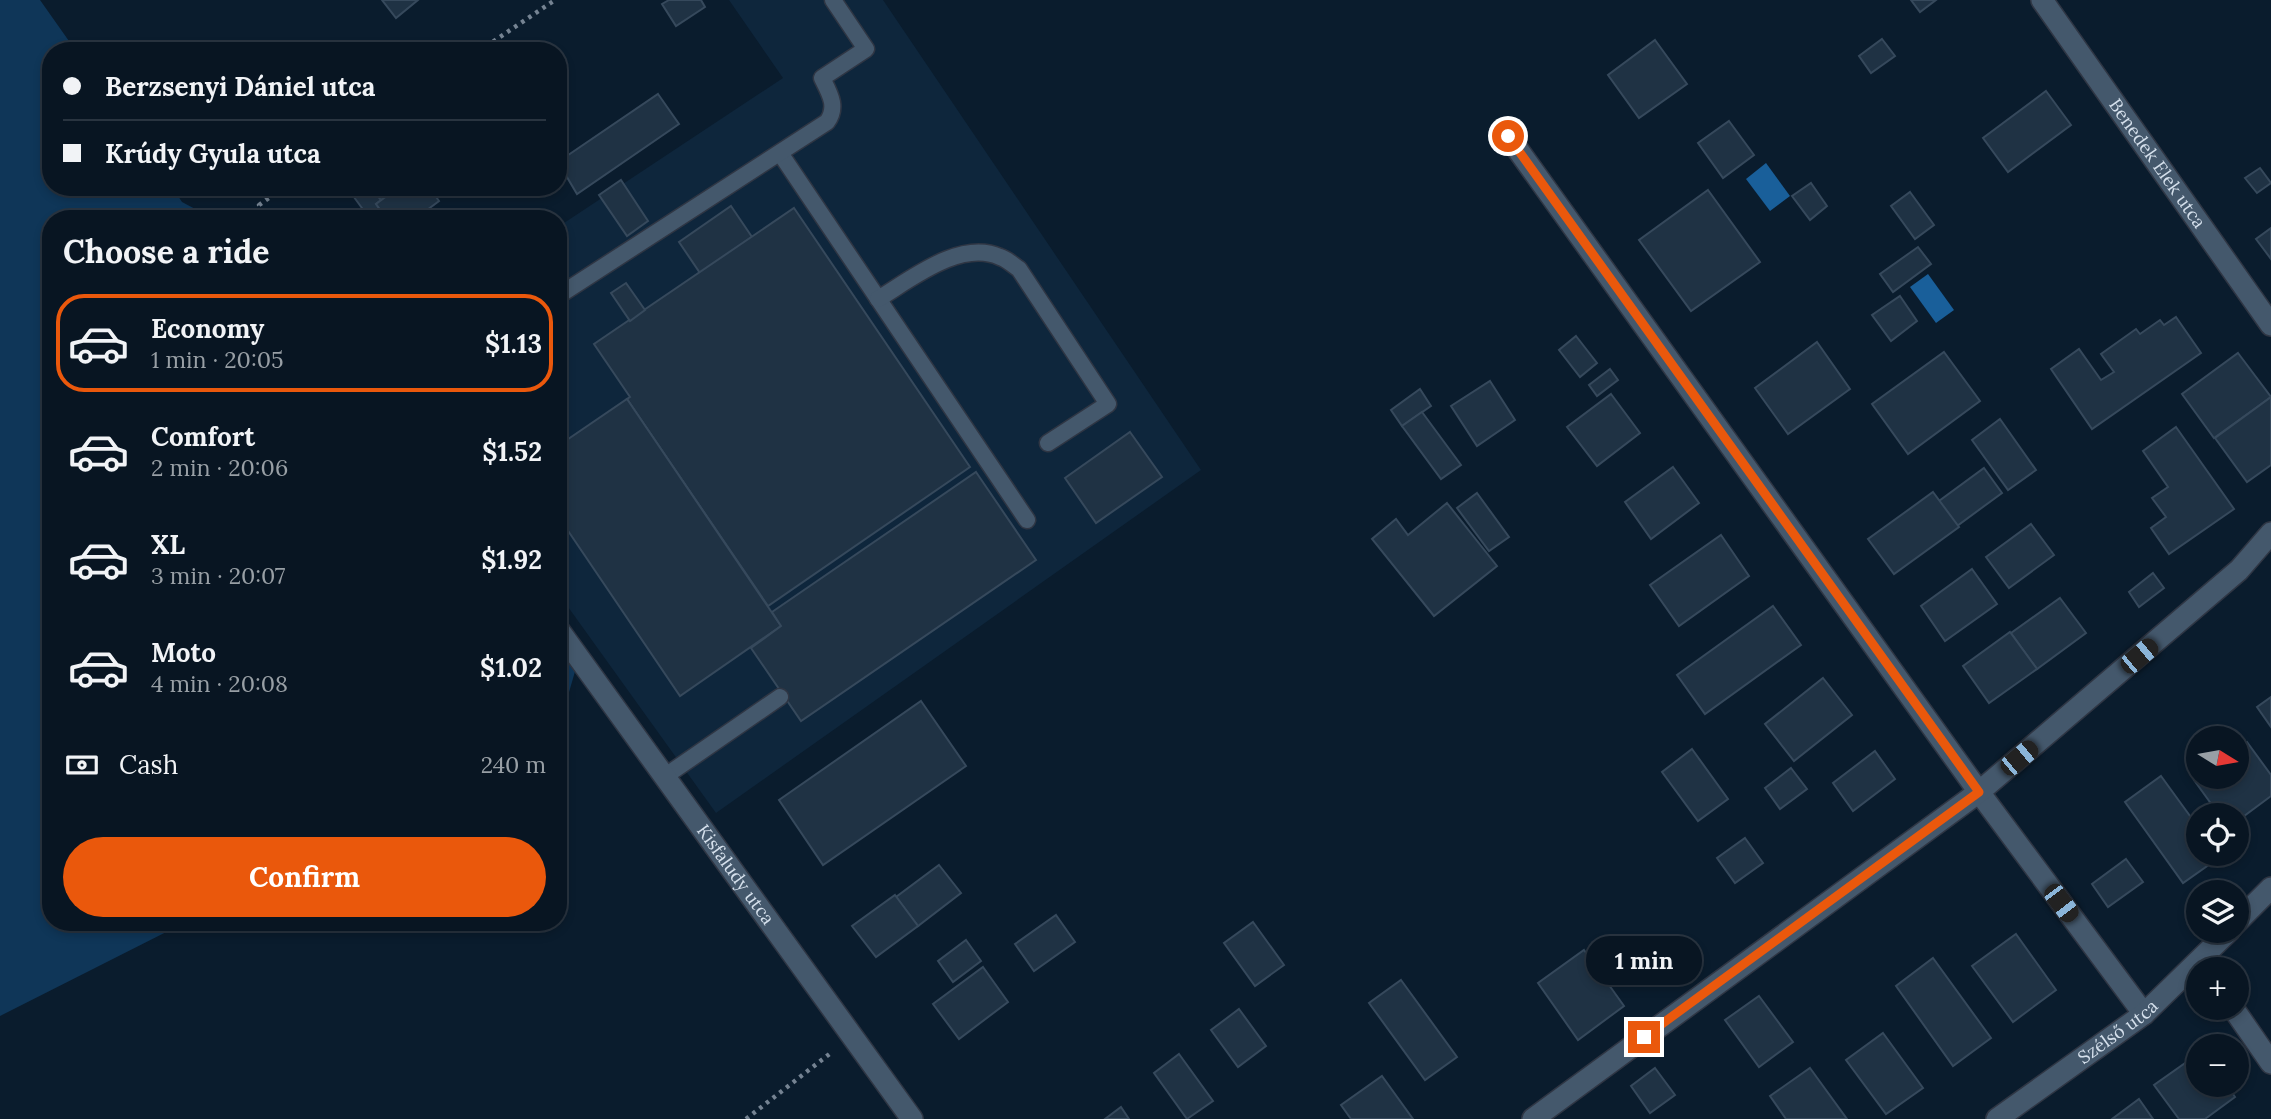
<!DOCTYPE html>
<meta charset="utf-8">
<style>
:root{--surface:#081522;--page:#16222f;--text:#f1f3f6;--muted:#989fa5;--line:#293440;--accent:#ea580c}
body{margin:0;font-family:Lora,serif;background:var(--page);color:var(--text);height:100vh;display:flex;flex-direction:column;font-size:26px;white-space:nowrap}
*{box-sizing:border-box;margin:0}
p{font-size:23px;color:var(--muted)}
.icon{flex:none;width:38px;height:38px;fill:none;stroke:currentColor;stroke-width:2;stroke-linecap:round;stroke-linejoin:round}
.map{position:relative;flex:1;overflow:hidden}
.details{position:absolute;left:42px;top:210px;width:525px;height:721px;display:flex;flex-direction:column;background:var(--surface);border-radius:28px;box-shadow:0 4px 10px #0003,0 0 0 2px var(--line)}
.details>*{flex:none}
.top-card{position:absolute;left:42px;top:42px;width:525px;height:154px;border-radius:28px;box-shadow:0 4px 10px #0003,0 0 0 2px var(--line);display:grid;align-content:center;height:154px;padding:0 21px;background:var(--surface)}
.needle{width:46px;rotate:101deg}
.tools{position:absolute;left:2186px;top:726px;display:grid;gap:14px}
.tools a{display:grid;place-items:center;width:63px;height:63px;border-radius:50%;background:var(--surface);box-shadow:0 4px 10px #0003,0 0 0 2px var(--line);font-size:35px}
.end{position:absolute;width:32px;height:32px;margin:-16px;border:9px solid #ea580c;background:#fff;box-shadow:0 0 0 4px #fff}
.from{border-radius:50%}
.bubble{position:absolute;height:49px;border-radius:24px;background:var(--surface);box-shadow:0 4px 10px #0003,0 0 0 2px var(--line);font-size:23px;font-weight:700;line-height:49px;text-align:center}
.car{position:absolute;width:21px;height:42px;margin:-21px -10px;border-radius:9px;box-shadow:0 0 5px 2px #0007;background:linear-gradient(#222 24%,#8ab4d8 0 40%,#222 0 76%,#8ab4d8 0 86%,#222 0)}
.top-card b{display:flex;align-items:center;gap:24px;height:66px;font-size:26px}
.top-card b+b{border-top:2px solid var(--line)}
.top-card i{width:18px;height:18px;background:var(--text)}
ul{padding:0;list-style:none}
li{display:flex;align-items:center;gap:21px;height:98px;margin:0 14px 10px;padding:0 7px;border:4px solid transparent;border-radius:28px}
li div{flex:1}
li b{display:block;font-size:26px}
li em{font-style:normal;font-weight:700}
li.current{border-color:var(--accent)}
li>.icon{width:63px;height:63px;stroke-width:1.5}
h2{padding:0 21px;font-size:32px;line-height:84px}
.pay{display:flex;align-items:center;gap:18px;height:77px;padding:0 21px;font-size:26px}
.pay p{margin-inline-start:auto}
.primary-button{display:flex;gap:14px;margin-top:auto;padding:14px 21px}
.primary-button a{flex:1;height:80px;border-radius:42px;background:var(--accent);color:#fff;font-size:28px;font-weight:700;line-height:80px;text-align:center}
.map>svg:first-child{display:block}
.built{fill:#0e263c}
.green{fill:#0f3658}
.water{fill:#195f9a}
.building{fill:#1f3244;stroke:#36495c;stroke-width:2}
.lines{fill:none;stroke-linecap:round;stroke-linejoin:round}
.lane-casing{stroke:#2f3644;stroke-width:19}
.street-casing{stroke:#2f3644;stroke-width:24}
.path{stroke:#758392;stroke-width:4.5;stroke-dasharray:3.5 5;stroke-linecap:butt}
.lane{stroke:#44586c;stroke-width:16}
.street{stroke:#44586c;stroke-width:21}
.route{stroke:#ea580c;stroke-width:9}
.labels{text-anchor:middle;stroke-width:6;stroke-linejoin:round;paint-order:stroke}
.street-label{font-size:18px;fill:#d5e0ec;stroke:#031323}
</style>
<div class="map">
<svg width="2271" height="1119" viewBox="0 0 2271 1119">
<rect width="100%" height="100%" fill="#0a1c2d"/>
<polygon class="built" points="729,0 883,0 1201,470 716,813 558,593 558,227 783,78"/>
<g class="green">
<polygon points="0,0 40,0 76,51 51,51 51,187 172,187 182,202 214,219 51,219 51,922 186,922 0,1016"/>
<polygon points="558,649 576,668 563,713 558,717"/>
</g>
<g class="water">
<polygon points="1766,163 1790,196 1770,211 1746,179"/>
<polygon points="1928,274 1954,310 1936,323 1910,287"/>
</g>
<g class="building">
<polygon points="382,0 418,0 396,18"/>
<polygon points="669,0 701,0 705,7 676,26 662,4"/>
<polygon points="1911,0 1936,0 1920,12"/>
<polygon points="1882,39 1895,56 1871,73 1859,56"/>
<polygon points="1655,40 1687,84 1639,118 1608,75"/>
<polygon points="2046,91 2071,125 2008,172 1983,138"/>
<polygon points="658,94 679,124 577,194 558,162"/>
<polygon points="1729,121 1754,155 1723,178 1698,143"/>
<polygon points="2260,168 2271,183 2257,193 2245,178"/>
<polygon points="621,180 648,221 627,236 599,195"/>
<polygon points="1811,183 1827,206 1810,220 1792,196"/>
<polygon points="359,187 371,187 381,200 376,204 387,219 370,219 351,193"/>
<polygon points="371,187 399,187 381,200"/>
<polygon points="399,187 429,187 439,201 415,219 387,219 376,204"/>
<polygon points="1708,190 1760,262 1691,311 1639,240"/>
<polygon points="1910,192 1934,225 1915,239 1891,206"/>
<polygon points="731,206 752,237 700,273 679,242"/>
<polygon points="794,208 970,467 768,606 627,399 630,397 594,344"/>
<polygon points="2271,228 2271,259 2256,239"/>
<polygon points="1918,247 1931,264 1893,292 1880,274"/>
<polygon points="626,283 645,310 630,321 611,293"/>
<polygon points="1900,296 1917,321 1891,341 1872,315"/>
<polygon points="2176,317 2201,353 2092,429 2051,369 2079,349 2101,380 2114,372 2101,354 2136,329 2140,334 2160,320 2164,325"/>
<polygon points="1576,336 1597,363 1580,377 1559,350"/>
<polygon points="1817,342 1850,389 1788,434 1755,388"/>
<polygon points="1944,352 1980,401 1908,454 1872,404"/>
<polygon points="2238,353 2271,397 2214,438 2182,394"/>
<polygon points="1610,369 1618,380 1597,396 1589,385"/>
<polygon points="1490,381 1515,420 1477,446 1451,406"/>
<polygon points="1420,389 1431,406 1402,426 1391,410"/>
<polygon points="1611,394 1640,433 1597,466 1567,427"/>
<polygon points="2271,397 2271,465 2247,482 2215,438"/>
<polygon points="627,399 781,626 680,696 558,516 558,446"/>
<polygon points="1422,412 1461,465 1441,479 1402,426"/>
<polygon points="2000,419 2036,470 2008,490 1972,440"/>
<polygon points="2176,427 2234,509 2169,554 2151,528 2166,517 2152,498 2168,487 2143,451"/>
<polygon points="1130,432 1162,477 1096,523 1065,478"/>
<polygon points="1673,467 1699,503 1651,539 1625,502"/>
<polygon points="1984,468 2002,493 1957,526 1939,501"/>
<polygon points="976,472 1036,560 801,721 751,648 781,626 772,612"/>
<polygon points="1933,492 1959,527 1894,574 1868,539"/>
<polygon points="1477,493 1509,537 1489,551 1457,508"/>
<polygon points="1447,503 1497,566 1434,616 1372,539 1396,519 1408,535"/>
<polygon points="2031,524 2054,555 2009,588 1986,557"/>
<polygon points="1721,535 1749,576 1679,626 1650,585"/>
<polygon points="1972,569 1997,604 1945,641 1921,606"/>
<polygon points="2153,573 2164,588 2139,607 2129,592"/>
<polygon points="2060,598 2086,633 2037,669 2011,633"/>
<polygon points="1773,606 1801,645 1705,714 1677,675"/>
<polygon points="2010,632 2037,669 1989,703 1963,666"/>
<polygon points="1823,678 1852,715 1794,761 1765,724"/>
<polygon points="2271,697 2271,727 2257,707"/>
<polygon points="921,701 966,766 823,865 779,800"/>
<polygon points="2247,742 2271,775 2271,796 2236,822 2236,816 2220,816 2194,780 2199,777 2236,777 2236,749"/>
<polygon points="1692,749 1728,799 1698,821 1662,772"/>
<polygon points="1875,751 1895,779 1853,811 1833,783"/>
<polygon points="1791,768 1807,789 1780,809 1765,788"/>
<polygon points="2161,776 2198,827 2198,854 2218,854 2220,857 2183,883 2125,802"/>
<polygon points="1745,838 1763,863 1735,883 1717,858"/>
<polygon points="2126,859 2143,882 2108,907 2092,884"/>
<polygon points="939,865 961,893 918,926 896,897"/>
<polygon points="895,895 918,926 876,957 852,926"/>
<polygon points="1056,915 1075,942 1034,971 1015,944"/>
<polygon points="1253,922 1284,965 1255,986 1224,943"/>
<polygon points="2016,934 2056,990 2013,1022 1972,966"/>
<polygon points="966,940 981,961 953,982 938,961"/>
<polygon points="1584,950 1624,1006 1578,1040 1538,983"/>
<polygon points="1933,958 1991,1038 1953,1066 1896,986"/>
<polygon points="983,967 1008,1002 959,1039 933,1004"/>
<polygon points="1401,980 1457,1057 1425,1080 1369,1003"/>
<polygon points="1759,996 1793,1042 1759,1067 1725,1020"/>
<polygon points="1239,1009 1266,1046 1238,1067 1211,1030"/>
<polygon points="1883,1033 1923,1088 1886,1114 1846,1060"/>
<polygon points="1179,1054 1213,1101 1187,1119 1154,1073"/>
<polygon points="2198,1054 2198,1085 2227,1085 2235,1097 2205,1119 2179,1119 2154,1085"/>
<polygon points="1655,1068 1675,1095 1650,1113 1631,1086"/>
<polygon points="1810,1068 1847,1119 1786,1119 1770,1096"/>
<polygon points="1382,1076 1413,1119 1351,1119 1341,1105"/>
<polygon points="2139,1099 2153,1119 2112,1119"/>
<polygon points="1121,1107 1129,1119 1105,1119"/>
</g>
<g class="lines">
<defs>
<g id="lane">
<polyline points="780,153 1027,520"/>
<path d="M 558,296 L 827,122 C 838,107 830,94 822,78 L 866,49 L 833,0"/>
<path d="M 878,299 C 910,280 960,239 1000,257 C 1007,259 1013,265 1019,269 L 1108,404 L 1048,443"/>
<polyline points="664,777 780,697"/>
</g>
<g id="street">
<path id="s1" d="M 2042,0 L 2271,325"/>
<polyline points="1508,136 1979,792 2144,1014"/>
<path id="s2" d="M 558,629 L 912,1119"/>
<polyline points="2236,923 2271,888"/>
<polyline points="2233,1008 2271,1063"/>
<polyline points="1533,1119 1979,792 2239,570 2271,533"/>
<path id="s3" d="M 1997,1119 L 2144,1014 L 2229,931"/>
</g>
</defs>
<use href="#lane" class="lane-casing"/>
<use href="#street" class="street-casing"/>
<g class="path">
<polyline points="479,51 555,0"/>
<polyline points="269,219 259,205 284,187"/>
<polyline points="746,1119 832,1052"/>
</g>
<use href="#lane" class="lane"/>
<use href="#street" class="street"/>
</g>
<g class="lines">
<polyline class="route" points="1508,136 1979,792 1644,1037"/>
</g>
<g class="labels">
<g class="street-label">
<text dy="6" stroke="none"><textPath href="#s1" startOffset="200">Benedek Elek utca</textPath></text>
<text dy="6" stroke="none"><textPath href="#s2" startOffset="303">Kisfaludy utca</textPath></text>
<text dy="6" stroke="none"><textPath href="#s3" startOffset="149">Szélső utca</textPath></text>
</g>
</g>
</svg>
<div class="tools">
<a><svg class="needle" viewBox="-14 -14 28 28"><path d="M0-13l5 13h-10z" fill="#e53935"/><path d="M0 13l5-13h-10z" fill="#989fa5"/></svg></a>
<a><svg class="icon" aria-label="locate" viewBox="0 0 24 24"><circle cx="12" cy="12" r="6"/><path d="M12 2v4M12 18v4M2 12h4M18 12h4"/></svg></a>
<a><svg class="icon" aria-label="layers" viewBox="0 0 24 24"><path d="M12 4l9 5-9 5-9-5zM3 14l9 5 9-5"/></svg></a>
<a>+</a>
<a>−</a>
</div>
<i class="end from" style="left:1508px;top:136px"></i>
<i class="end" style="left:1644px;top:1037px"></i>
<div class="bubble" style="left:1586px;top:936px;width:116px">1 min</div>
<i class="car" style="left:2139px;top:656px;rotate:50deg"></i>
<i class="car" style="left:2019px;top:758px;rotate:50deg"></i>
<i class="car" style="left:2061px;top:903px;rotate:143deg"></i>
<div class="top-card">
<b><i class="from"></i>Berzsenyi Dániel utca</b>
<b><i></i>Krúdy Gyula utca</b>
</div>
<section class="details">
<h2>Choose a ride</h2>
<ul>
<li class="current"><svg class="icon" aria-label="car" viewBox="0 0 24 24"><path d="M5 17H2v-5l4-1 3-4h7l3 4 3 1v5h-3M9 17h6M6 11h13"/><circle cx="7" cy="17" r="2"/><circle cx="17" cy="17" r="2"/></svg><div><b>Economy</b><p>1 min · 20:05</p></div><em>$1.13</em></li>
<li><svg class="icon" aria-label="car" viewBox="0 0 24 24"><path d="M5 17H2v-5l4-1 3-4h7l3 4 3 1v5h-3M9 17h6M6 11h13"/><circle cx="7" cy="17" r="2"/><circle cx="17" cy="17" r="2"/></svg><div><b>Comfort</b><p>2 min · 20:06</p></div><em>$1.52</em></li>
<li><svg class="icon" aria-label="car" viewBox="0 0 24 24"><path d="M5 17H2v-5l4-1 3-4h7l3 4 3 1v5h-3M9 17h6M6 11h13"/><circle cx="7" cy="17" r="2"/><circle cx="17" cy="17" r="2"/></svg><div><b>XL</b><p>3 min · 20:07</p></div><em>$1.92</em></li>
<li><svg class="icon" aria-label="car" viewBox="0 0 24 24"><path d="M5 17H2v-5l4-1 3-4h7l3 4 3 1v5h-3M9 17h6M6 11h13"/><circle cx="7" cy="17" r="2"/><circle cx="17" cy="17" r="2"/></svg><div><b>Moto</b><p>4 min · 20:08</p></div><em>$1.02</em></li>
</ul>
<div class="pay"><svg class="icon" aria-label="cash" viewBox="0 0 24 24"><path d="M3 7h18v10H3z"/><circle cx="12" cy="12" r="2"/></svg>Cash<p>240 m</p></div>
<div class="primary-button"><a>Confirm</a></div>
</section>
</div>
